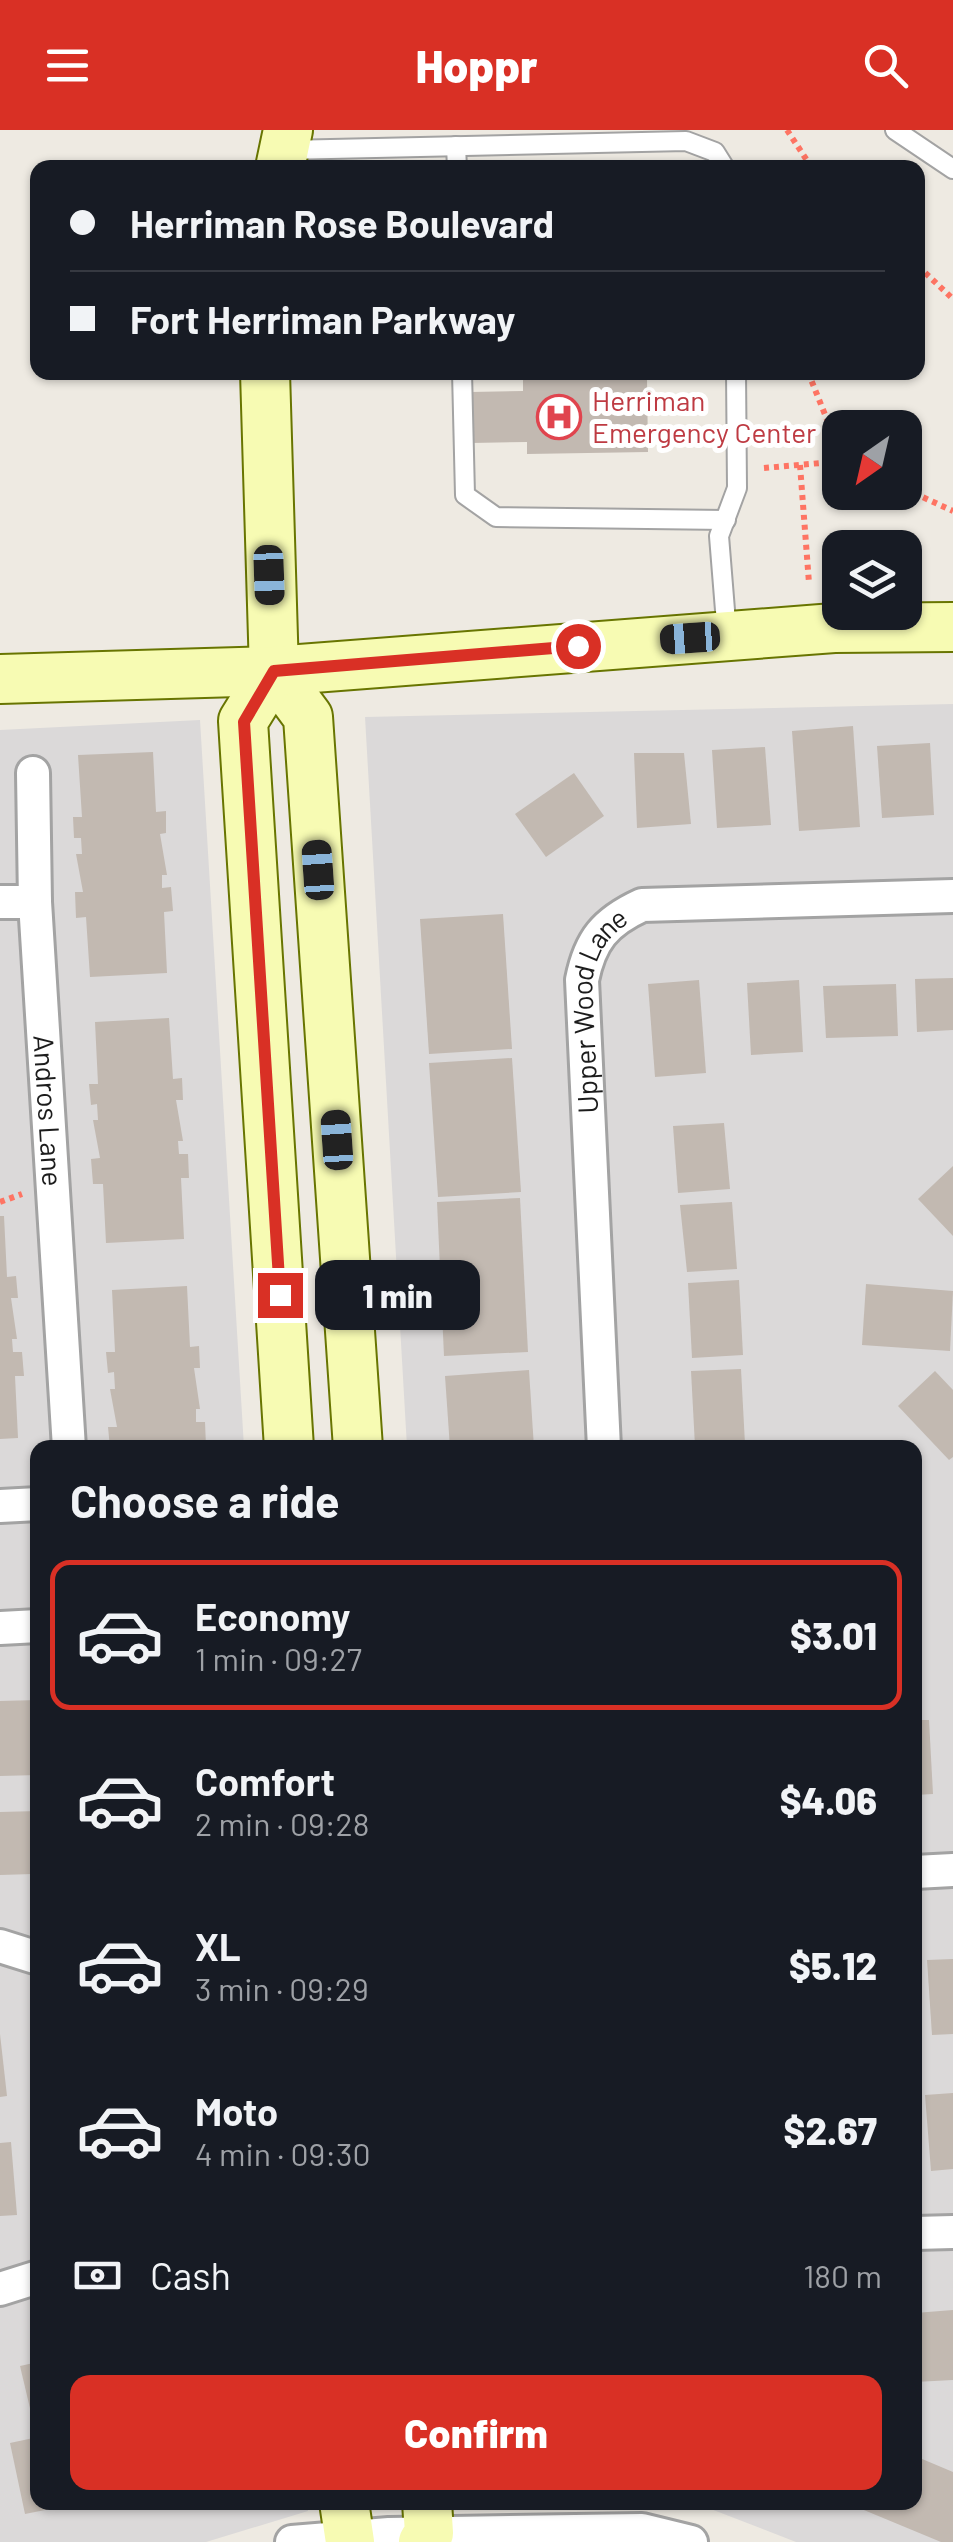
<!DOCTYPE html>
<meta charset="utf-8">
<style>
:root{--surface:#171b24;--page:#20242c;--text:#f1f3f6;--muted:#9ea1a6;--line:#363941;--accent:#d93025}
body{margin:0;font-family:Barlow,sans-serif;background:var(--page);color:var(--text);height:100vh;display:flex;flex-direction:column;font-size:38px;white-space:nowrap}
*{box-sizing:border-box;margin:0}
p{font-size:32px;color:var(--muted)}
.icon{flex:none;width:55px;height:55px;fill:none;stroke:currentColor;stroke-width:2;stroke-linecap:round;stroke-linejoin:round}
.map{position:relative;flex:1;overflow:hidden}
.drawer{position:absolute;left:30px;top:1310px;width:892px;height:1070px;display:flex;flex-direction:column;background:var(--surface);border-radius:20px;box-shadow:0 2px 8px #0004}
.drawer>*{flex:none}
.hud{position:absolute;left:30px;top:30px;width:895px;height:220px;border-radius:20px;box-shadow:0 2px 8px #0004;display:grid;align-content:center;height:220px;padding:0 40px;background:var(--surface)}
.needle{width:65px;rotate:214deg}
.tools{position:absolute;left:822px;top:280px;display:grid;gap:20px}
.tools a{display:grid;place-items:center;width:100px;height:100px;border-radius:20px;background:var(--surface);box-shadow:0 2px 8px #0004;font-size:50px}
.end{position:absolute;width:45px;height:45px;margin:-22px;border:12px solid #d93025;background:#fff;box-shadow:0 0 0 5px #fff}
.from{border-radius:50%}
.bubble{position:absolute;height:70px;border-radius:20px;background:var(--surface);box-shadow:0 2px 8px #0004;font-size:32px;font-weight:800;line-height:70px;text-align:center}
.car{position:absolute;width:30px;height:60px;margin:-30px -15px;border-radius:12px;box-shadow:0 0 8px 2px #0007;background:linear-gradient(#222 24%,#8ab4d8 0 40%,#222 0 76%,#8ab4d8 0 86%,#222 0)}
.hud b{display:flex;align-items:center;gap:35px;height:95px;font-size:38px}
.hud b+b{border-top:2px solid var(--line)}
.hud i{width:25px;height:25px;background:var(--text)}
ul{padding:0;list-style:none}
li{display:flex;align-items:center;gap:30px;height:150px;margin:0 20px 15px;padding:0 20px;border:5px solid transparent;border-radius:20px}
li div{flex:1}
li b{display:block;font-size:38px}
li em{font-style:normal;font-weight:800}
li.on{border-color:var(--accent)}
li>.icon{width:90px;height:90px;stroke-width:1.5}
h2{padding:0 40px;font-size:45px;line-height:120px}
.pay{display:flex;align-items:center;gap:25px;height:110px;padding:0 40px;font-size:38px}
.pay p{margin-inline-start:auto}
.action{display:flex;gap:20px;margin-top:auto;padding:20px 40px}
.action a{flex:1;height:115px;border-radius:20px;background:var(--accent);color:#fff;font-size:40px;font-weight:800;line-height:115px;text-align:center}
header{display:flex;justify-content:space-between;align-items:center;height:130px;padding:0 40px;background:var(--accent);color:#fff;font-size:45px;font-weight:800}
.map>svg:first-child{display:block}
.residential{fill:#dbd9d9}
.building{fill:#c2b9b1}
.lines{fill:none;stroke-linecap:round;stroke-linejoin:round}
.lane-casing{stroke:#a3a3a3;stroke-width:22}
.street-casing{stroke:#a3a3a3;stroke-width:38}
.secondary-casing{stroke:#687501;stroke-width:52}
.path{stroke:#fe7463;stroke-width:6;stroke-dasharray:5 5;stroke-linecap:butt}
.lane{stroke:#fff;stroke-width:18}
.street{stroke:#fff;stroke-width:32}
.secondary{stroke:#f7fbb3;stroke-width:48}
.route{stroke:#d93025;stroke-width:12}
.labels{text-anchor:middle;stroke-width:10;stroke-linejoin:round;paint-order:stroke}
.health-label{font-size:28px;fill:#be3a42;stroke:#fff;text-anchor:start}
.street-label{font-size:28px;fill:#1c1c1c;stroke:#fff}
</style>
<header><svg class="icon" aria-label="menu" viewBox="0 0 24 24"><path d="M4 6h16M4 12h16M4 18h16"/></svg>Hoppr<svg class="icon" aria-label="search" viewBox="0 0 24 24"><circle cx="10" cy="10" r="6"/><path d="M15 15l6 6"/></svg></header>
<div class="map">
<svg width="953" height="2412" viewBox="0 0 953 2412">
<rect width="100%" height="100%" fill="#eeeae2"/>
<g class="residential">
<polygon points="953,574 953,2412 796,2412 703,2376 645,2373 915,2372 915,1318 407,1317 365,587"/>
<polygon points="200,590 244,1317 38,1318 38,2372 307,2372 308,2381 206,2412 0,2412 0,600"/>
</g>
<g class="building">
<polygon points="523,242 708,242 708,248 647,249 648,322 527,324 527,312 471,313 470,262 523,261"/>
<polygon points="853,596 860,697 799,701 792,601"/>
<polygon points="930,613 934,685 882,688 877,616"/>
<polygon points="765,617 771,695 717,698 712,620"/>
<polygon points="153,622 156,682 166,681 166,703 160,704 167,745 162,745 162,758 171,757 173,781 164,782 167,843 90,847 86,787 76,788 75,762 83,762 76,724 82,724 81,708 74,708 73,687 82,687 78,625"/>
<polygon points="634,623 684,623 691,694 637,698"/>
<polygon points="574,643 604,686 546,727 515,684"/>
<polygon points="503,784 512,919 429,924 420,789"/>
<polygon points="953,848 953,900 917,902 915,849"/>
<polygon points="699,850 706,943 655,947 648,854"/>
<polygon points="799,850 803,922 751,925 747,853"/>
<polygon points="896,854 898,906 826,908 823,856"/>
<polygon points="169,888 173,949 182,948 183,970 176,970 183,1011 178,1011 179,1024 188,1024 189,1048 181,1048 184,1109 106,1113 103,1054 93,1054 91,1029 100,1028 93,990 98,990 97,974 91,975 89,954 98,954 95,892"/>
<polygon points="512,928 521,1062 438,1067 429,933"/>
<polygon points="724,993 730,1059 678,1063 673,996"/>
<polygon points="953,1036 953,1106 918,1069"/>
<polygon points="520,1068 528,1222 444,1226 437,1072"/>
<polygon points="732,1072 737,1139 687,1142 680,1075"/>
<polygon points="0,1086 4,1086 7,1147 16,1146 18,1168 11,1168 17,1209 12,1209 13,1222 22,1222 24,1246 15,1246 18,1308 0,1309"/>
<polygon points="739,1150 743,1225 692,1228 688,1153"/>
<polygon points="866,1154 953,1161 950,1221 862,1215"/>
<polygon points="187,1156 190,1217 199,1216 200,1238 194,1238 200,1279 196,1279 196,1292 205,1292 206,1316 110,1318 108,1297 117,1297 110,1259 115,1259 114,1242 108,1243 106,1222 115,1222 112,1160"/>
<polygon points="741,1239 745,1314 695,1316 691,1241"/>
<polygon points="529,1240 534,1318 450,1318 445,1246"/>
<polygon points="935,1241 953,1260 953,1327 949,1330 898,1276"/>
<polygon points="38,1570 38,1645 0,1646 0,1571"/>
<polygon points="915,1590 929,1590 933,1664 915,1665"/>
<polygon points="38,1681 33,1744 0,1745 0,1682"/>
<polygon points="953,1829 953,1904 932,1905 927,1830"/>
<polygon points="0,1904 7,1966 0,1967"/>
<polygon points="953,1963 953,2039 931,2041 925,1965"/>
<polygon points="11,2012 17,2085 0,2086 0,2013"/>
<polygon points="953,2180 953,2250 915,2252 915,2183"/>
<polygon points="38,2232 38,2290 33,2291 20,2236"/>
<polygon points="38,2307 38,2372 75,2374 25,2384 10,2313"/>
<polygon points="915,2326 953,2342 953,2412 941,2412 847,2373 915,2372"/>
</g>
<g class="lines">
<defs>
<g id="lane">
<polyline points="895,0 953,39"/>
<polyline points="456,16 457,38"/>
<polyline points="286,20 686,11 715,22 725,38"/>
<polyline points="462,242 465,365 496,387 726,390"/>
<polyline points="727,505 719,406 737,358 736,242"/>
</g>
<g id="street">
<path id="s1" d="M 33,643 L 35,772 L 69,1318"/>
<polyline points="0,772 35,772"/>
<path id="s2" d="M 604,1318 L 582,850 C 590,810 605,792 642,775 L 953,766"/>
<polyline points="0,1376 38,1374"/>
<polyline points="0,1498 38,1496"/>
<polyline points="915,1742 953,1740"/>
<polyline points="0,1816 38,1828"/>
<polyline points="915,2103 953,2102"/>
<polyline points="0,2159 38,2147"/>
<polyline points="292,2412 389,2404 642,2400 691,2412"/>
</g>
<g id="secondary">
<polyline points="280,38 288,0"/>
<polyline points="265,242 274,541 308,587 358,1318"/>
<polyline points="274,541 243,591 289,1318"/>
<polyline points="0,549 274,541 834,498 953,497"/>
<polyline points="344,2372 350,2412"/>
<polyline points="423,2412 429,2403 427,2372"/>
</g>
</defs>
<use href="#lane" class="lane-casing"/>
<use href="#street" class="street-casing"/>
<use href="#secondary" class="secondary-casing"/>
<g class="path">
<polyline points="787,0 812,38"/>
<polyline points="918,136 953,169"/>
<polyline points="808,242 832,302 840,309"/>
<polyline points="800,335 809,453"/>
<polyline points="764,338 821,333 840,324"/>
<polyline points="905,359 953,381"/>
<polyline points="0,1072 22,1064"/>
</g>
<use href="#lane" class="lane"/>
<use href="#street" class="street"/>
<use href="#secondary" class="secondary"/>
</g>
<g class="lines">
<polyline class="route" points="280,1165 244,592 274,541 578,516"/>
</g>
<defs>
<symbol id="hospital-ring" viewBox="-11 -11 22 22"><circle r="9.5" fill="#fff" stroke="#e0444e" stroke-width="1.5"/><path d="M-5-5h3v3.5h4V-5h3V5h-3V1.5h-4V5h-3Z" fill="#e0444e"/></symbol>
</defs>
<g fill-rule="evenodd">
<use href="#hospital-ring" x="534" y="262" width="50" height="50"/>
</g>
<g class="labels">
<g class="health-label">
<text x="592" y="281">Herriman<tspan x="592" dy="32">Emergency Center</tspan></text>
</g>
<g class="street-label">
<text dy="10" stroke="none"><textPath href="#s2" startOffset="442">Upper Wood Lane</textPath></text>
<text dy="10" stroke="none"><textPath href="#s1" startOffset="338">Andros Lane</textPath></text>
</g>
</g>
</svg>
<div class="tools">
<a><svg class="needle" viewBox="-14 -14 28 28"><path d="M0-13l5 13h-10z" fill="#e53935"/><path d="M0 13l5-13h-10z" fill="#9ea1a6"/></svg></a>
<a><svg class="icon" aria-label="layers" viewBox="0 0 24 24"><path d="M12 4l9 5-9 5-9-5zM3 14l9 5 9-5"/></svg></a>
</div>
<i class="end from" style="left:578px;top:516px"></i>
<i class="end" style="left:280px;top:1165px"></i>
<div class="bubble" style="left:315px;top:1130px;width:165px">1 min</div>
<i class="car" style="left:269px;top:445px;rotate:178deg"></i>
<i class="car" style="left:690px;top:508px;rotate:266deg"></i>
<i class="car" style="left:318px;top:740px;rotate:356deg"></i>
<i class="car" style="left:337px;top:1010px;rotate:356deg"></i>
<div class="hud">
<b><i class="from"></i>Herriman Rose Boulevard</b>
<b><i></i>Fort Herriman Parkway</b>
</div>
<section class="drawer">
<h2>Choose a ride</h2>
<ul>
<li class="on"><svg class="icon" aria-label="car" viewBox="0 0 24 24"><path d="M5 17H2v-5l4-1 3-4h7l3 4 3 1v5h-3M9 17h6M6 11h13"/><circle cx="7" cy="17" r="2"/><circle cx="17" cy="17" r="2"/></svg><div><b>Economy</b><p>1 min · 09:27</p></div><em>$3.01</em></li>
<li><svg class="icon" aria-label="car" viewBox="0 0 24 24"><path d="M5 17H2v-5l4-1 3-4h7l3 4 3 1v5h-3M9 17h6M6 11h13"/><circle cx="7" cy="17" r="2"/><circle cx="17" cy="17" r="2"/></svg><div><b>Comfort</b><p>2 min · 09:28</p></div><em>$4.06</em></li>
<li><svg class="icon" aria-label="car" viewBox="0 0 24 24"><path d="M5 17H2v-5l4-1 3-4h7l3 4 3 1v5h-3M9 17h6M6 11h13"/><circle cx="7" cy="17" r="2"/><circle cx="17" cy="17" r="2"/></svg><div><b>XL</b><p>3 min · 09:29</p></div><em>$5.12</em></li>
<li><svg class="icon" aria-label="car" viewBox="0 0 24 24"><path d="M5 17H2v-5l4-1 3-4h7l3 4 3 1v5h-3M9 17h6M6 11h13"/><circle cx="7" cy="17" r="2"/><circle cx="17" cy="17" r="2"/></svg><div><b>Moto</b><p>4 min · 09:30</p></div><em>$2.67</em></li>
</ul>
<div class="pay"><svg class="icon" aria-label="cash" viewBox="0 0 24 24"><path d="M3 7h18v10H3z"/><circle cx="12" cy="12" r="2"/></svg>Cash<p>180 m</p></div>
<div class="action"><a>Confirm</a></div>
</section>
</div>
